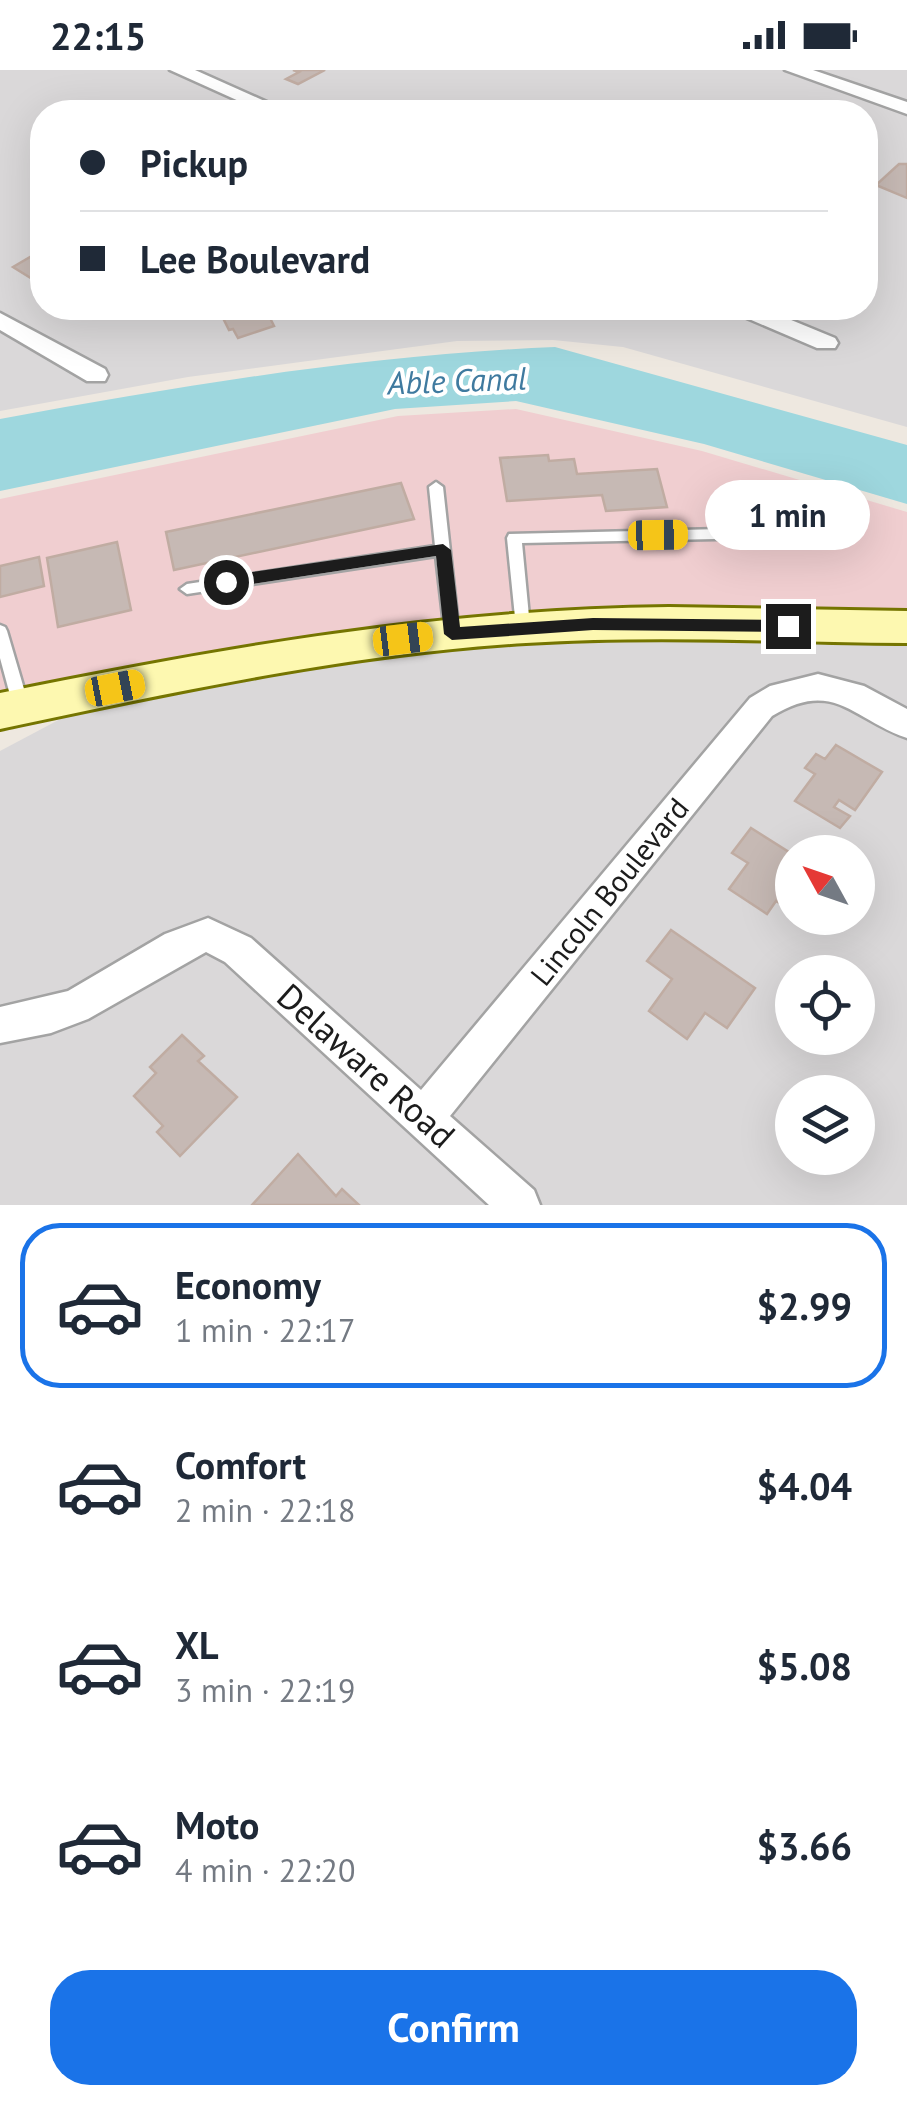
<!DOCTYPE html>
<meta charset="utf-8">
<style>
:root{--surface:#fff;--page:#f6f6f7;--text:#1f2937;--muted:#747a83;--line:#e0e1e3;--accent:#1a73e8}
body{margin:0;font-family:"PT Sans",sans-serif;background:var(--page);color:var(--text);height:100vh;display:flex;flex-direction:column;font-size:38px;white-space:nowrap}
*{box-sizing:border-box;margin:0}
p{font-size:32px;color:var(--muted)}
.icon{flex:none;width:55px;height:55px;fill:none;stroke:currentColor;stroke-width:2;stroke-linecap:round;stroke-linejoin:round}
.map{position:relative;height:1135px;overflow:hidden}
.drawer{display:flex;flex-direction:column;background:var(--surface);flex:1}
.drawer>*{flex:none}
.banner{position:absolute;left:30px;top:30px;width:848px;height:220px;border-radius:40px;box-shadow:0 10px 40px #0002;display:grid;align-content:center;height:220px;padding:0 50px;background:var(--surface)}
.needle{width:65px;rotate:310deg}
.fabs{position:absolute;left:775px;top:765px;display:grid;gap:20px}
.fabs a{display:grid;place-items:center;width:100px;height:100px;border-radius:50%;background:var(--surface);box-shadow:0 10px 40px #0002;font-size:50px}
.end{position:absolute;width:45px;height:45px;margin:-22px;border:12px solid #1c1c1c;background:#fff;box-shadow:0 0 0 5px #fff}
.from{border-radius:50%}
.bubble{position:absolute;height:70px;border-radius:35px;background:var(--surface);box-shadow:0 10px 40px #0002;font-size:32px;font-weight:700;line-height:70px;text-align:center}
.car{position:absolute;width:30px;height:60px;margin:-30px -15px;border-radius:12px;box-shadow:0 0 8px 2px #0007;background:linear-gradient(#f5c518 24%,#345 0 40%,#f5c518 0 76%,#345 0 86%,#f5c518 0)}
.banner b{display:flex;align-items:center;gap:35px;height:95px;font-size:38px}
.banner b+b{border-top:2px solid var(--line)}
.banner i{width:25px;height:25px;background:var(--text)}
ul{padding:18px 0 0;list-style:none}
li{display:flex;align-items:center;gap:30px;height:165px;margin:0 20px 15px;padding:0 30px;border:5px solid transparent;border-radius:40px}
li div{flex:1}
li b{display:block;font-size:38px}
li em{font-style:normal;font-weight:700}
li.selected{border-color:var(--accent)}
li>.icon{width:90px;height:90px;stroke-width:1.5}
.cta{display:flex;gap:20px;margin-top:auto;padding:20px 50px}
.cta a{flex:1;height:115px;border-radius:40px;background:var(--accent);color:#fff;font-size:40px;font-weight:700;line-height:115px;text-align:center}
.status{display:flex;justify-content:space-between;align-items:center;height:70px;padding:0 50px;background:var(--surface);direction:ltr}
.status svg{height:28px;fill:currentColor}
.map>svg:first-child{display:block}
.residential{fill:#dad8d9;fill-rule:evenodd}
.commercial{fill:#f0ced0}
.water{fill:#9ed7de}
.building{fill:#c6b9b4;stroke:#c0aca2;stroke-width:2.5}
.lines{fill:none;stroke-linecap:round;stroke-linejoin:round}
.lane-casing{stroke:#a3a3a3;stroke-width:5}
.street-casing{stroke:#a3a3a3;stroke-width:5}
.secondary-casing{stroke:#757500;stroke-width:6}
.lane{fill:#fff;fill-rule:evenodd}
.street{fill:#fff;fill-rule:evenodd}
.secondary{fill:#fdf8b0;fill-rule:evenodd}
.route{fill:#1c1c1c}
.labels{text-anchor:middle;stroke-width:8;stroke-linejoin:round;paint-order:stroke}
.street-label{font-size:30px;fill:#1c1c1c;stroke:#fff}
.water-label{font-size:32px;font-style:italic;fill:#3f7a9f;stroke:#fff}
.near-street-label{font-size:35px;fill:#1c1c1c;stroke:#fff}
</style>
<div class="status"><b>22:15</b><svg viewBox="0 0 49 12"><path d="M0 12V9h3v3zM5 12V6h3v6zM10 12V3h3v9zM15 12V0h3v12zM26 1h20v11H26zM47 4h2v5h-2z"/></svg></div>
<div class="map">
<svg width="907" height="1135" viewBox="0 0 907 1135">
<rect width="100%" height="100%" fill="#eee8e0"/>
<g class="residential">
<path d="M 0,0 L 907,0 L 907,357 L 623,277 L 553,270 L 457,271 L 188,307 L 0,341 ZM 42,42 L 865,42 L 865,238 L 42,238 Z"/>
<path d="M 526,569 L 907,569 L 907,1135 L 0,1135 L 0,681 L 83,637 L 282,599 ZM 792,782 L 858,782 L 858,848 L 792,848 ZM 792,902 L 858,902 L 858,968 L 792,968 ZM 792,1022 L 858,1022 L 858,1088 L 792,1088 Z"/>
</g>
<polygon class="commercial" points="516,339 702,381 907,442 907,545 735,540 0,628 0,429 398,346"/>
<path class="water" d="M 555,277 L 907,375 L 907,434 L 704,374 L 516,331 L 395,339 L 0,421 L 0,349 C 184,315 368,285 555,277 Z"/>
<g class="building">
<polygon points="293,0 325,0 298,14 286,9 299,2"/>
<polygon points="899,94 907,94 907,128 876,115"/>
<polygon points="42,180 42,215 13,197"/>
<polygon points="218,238 265,238 274,256 238,268 233,259 229,260"/>
<polygon points="548,385 549,391 574,389 577,404 657,399 667,437 606,441 602,425 507,431 500,388"/>
<polygon points="401,413 414,449 174,500 166,462"/>
<polygon points="117,472 131,540 58,557 47,488"/>
<polygon points="39,487 44,516 0,527 0,496"/>
<polygon points="836,675 882,702 855,740 839,730 834,737 850,746 840,758 795,731 815,704 805,698 816,684 825,689"/>
<polygon points="751,758 792,784 791,840 776,831 767,844 729,819 748,793 732,783"/>
<polygon points="671,860 755,918 727,958 705,943 687,969 649,941 672,909 647,891"/>
<polygon points="182,965 204,986 198,991 237,1027 180,1086 157,1062 163,1056 134,1026 156,1003 150,997"/>
<polygon points="298,1084 336,1126 342,1119 359,1135 252,1135"/>
</g>
<g class="lines">
<defs>
<g id="lane">
<polygon points="436,412 443,417 459,564 457,568 447,568 445,564 436,486 187,524 180,519 187,514 435,476 429,417"/>
<polygon points="765,458 772,463 765,468 522,473 530,557 528,561 518,561 516,557 507,468 509,464"/>
<polygon points="0,555 5,557 7,561 29,636 27,640 15,640 13,636 0,588"/>
</g>
<g id="street">
<polygon points="170,0 195,0 289,42 263,42"/>
<polygon points="785,0 813,0 907,32 907,44"/>
<polygon points="731,238 762,238 835,268 838,273 835,278 817,278 735,243"/>
<polygon points="0,243 105,299 108,305 105,311 87,311 0,260"/>
<path d="M 818,604 L 864,616 L 907,639 L 907,668 C 852,649 834,608 772,646 L 450,1046 L 534,1120 L 540,1135 L 489,1135 L 225,892 L 206,882 L 88,949 L 51,963 L 0,973 L 0,937 L 68,921 L 165,864 L 208,848 L 251,868 L 421,1020 L 750,628 L 770,616 Z"/>
</g>
<path id="secondary" d="M 669,537 L 907,541 L 907,573 C 780,572 653,565 526,573 C 348,584 174,622 0,659 L 0,623 C 222,578 442,539 669,537 Z"/>
</defs>
<use href="#lane" class="lane-casing"/>
<use href="#street" class="street-casing"/>
<use href="#secondary" class="secondary-casing"/>
<use href="#lane" class="lane"/>
<use href="#street" class="street"/>
<use href="#secondary" class="secondary"/>
</g>
<polygon class="route" points="443,474 451,480 460,557 593,548 788,550 796,556 788,562 593,560 452,570 444,564 436,486 226,518 218,512 226,506"/>
<g class="labels">
<g class="street-label">
<text transform="translate(610 822) rotate(-51)" y="10">Lincoln Boulevard</text>
</g>
<g class="water-label">
<text transform="translate(457 311) rotate(-2)" y="11">Able Canal</text>
</g>
<g class="near-street-label">
<text transform="translate(366 996) rotate(42)" y="12">Delaware Road</text>
</g>
</g>
</svg>
<div class="fabs">
<a><svg class="needle" viewBox="-14 -14 28 28"><path d="M0-13l5 13h-10z" fill="#e53935"/><path d="M0 13l5-13h-10z" fill="#747a83"/></svg></a>
<a><svg class="icon" aria-label="locate" viewBox="0 0 24 24"><circle cx="12" cy="12" r="6"/><path d="M12 2v4M12 18v4M2 12h4M18 12h4"/></svg></a>
<a><svg class="icon" aria-label="layers" viewBox="0 0 24 24"><path d="M12 4l9 5-9 5-9-5zM3 14l9 5 9-5"/></svg></a>
</div>
<i class="end from" style="left:226px;top:512px"></i>
<i class="end" style="left:788px;top:556px"></i>
<div class="bubble" style="left:705px;top:410px;width:165px">1 min</div>
<i class="car" style="left:658px;top:465px;rotate:89deg"></i>
<i class="car" style="left:403px;top:569px;rotate:83deg"></i>
<i class="car" style="left:115px;top:618px;rotate:79deg"></i>
<div class="banner">
<b><i class="from"></i>Pickup</b>
<b><i></i>Lee Boulevard</b>
</div>
</div>
<section class="drawer">
<ul>
<li class="selected"><svg class="icon" aria-label="car" viewBox="0 0 24 24"><path d="M5 17H2v-5l4-1 3-4h7l3 4 3 1v5h-3M9 17h6M6 11h13"/><circle cx="7" cy="17" r="2"/><circle cx="17" cy="17" r="2"/></svg><div><b>Economy</b><p>1 min · 22:17</p></div><em>$2.99</em></li>
<li><svg class="icon" aria-label="car" viewBox="0 0 24 24"><path d="M5 17H2v-5l4-1 3-4h7l3 4 3 1v5h-3M9 17h6M6 11h13"/><circle cx="7" cy="17" r="2"/><circle cx="17" cy="17" r="2"/></svg><div><b>Comfort</b><p>2 min · 22:18</p></div><em>$4.04</em></li>
<li><svg class="icon" aria-label="car" viewBox="0 0 24 24"><path d="M5 17H2v-5l4-1 3-4h7l3 4 3 1v5h-3M9 17h6M6 11h13"/><circle cx="7" cy="17" r="2"/><circle cx="17" cy="17" r="2"/></svg><div><b>XL</b><p>3 min · 22:19</p></div><em>$5.08</em></li>
<li><svg class="icon" aria-label="car" viewBox="0 0 24 24"><path d="M5 17H2v-5l4-1 3-4h7l3 4 3 1v5h-3M9 17h6M6 11h13"/><circle cx="7" cy="17" r="2"/><circle cx="17" cy="17" r="2"/></svg><div><b>Moto</b><p>4 min · 22:20</p></div><em>$3.66</em></li>
</ul>
<div class="cta"><a>Confirm</a></div>
</section>
